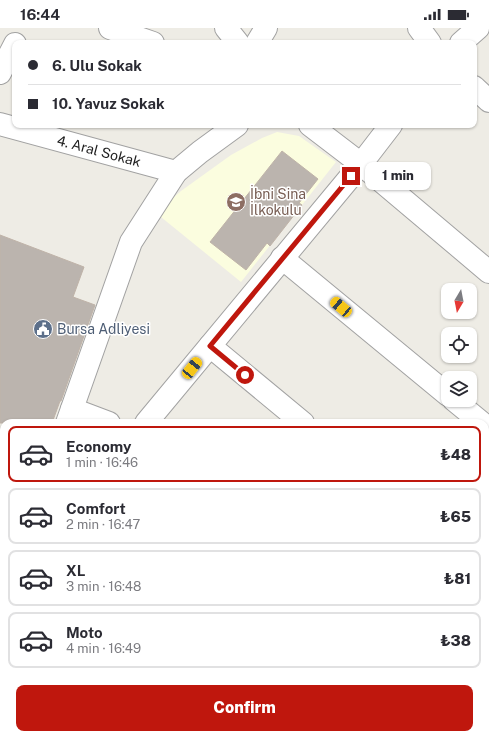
<!DOCTYPE html>
<meta charset="utf-8">
<style>
:root{--surface:#fff;--page:#f2f2f3;--text:#2b2b33;--muted:#7c7c81;--line:#e1e1e2;--accent:#bf170d}
body{margin:0;font-family:"Public Sans",sans-serif;background:var(--page);color:var(--text);height:100vh;display:flex;flex-direction:column;font-size:15px;white-space:nowrap}
*{box-sizing:border-box;margin:0}
p{font-size:13px;color:var(--muted)}
.icon{flex:none;width:22px;height:22px;fill:none;stroke:currentColor;stroke-width:2;stroke-linecap:round;stroke-linejoin:round}
.map{position:relative;flex:1;overflow:hidden}
.panel{position:absolute;left:0px;top:391px;width:489px;height:320px;display:flex;flex-direction:column;background:var(--surface);border-radius:12px 12px 0 0;box-shadow:0 1px 3px #0004}
.panel>*{flex:none}
.banner{position:absolute;left:12px;top:12px;width:465px;height:88px;border-radius:8px;box-shadow:0 1px 3px #0004;display:grid;align-content:center;height:88px;padding:0 16px;background:var(--surface)}
.needle{width:26px;rotate:190deg}
.fabs{position:absolute;left:441px;top:255px;display:grid;gap:8px}
.fabs a{display:grid;place-items:center;width:36px;height:36px;border-radius:8px;background:var(--surface);box-shadow:0 1px 3px #0004;font-size:20px}
.end{position:absolute;width:18px;height:18px;margin:-9px;border:5px solid #bf170d;background:#fff;box-shadow:0 0 0 2px #fff}
.from{border-radius:50%}
.bubble{position:absolute;height:28px;border-radius:8px;background:var(--surface);box-shadow:0 1px 3px #0004;font-size:13px;font-weight:800;line-height:28px;text-align:center}
.car{position:absolute;width:12px;height:24px;margin:-12px -6px;border-radius:5px;box-shadow:0 0 3px 1px #0007;background:linear-gradient(#f5c518 24%,#345 0 40%,#f5c518 0 76%,#345 0 86%,#f5c518 0)}
.banner b{display:flex;align-items:center;gap:14px;height:38px;font-size:15px}
.banner b+b{border-top:1px solid var(--line)}
.banner i{width:10px;height:10px;background:var(--text)}
ul{padding:7px 0 0;list-style:none}
li{display:flex;align-items:center;gap:12px;height:56px;margin:0 8px 6px;padding:0 8px;border:2px solid var(--line);border-radius:8px}
li div{flex:1}
li b{display:block;font-size:15px}
li em{font-style:normal;font-weight:800}
li.on{border-color:var(--accent)}
li>.icon{width:36px;height:36px;stroke-width:1.5}
.button{display:flex;gap:8px;margin-top:auto;padding:8px 16px}
.button a{flex:1;height:46px;border-radius:8px;background:var(--accent);color:#fff;font-size:16px;font-weight:800;line-height:46px;text-align:center}
.status{display:flex;justify-content:space-between;align-items:center;height:28px;padding:0 20px;background:var(--surface);direction:ltr}
.status svg{height:11px;fill:currentColor}
.map>svg:first-child{display:block}
.education{fill:#fbfddf}
.building{fill:#bbb4ae;stroke:#bfb3a8}
.lines{fill:none;stroke-linecap:round;stroke-linejoin:round}
.minor-casing{stroke:#a2a2a2;stroke-width:24}
.major-casing{stroke:#8e690a;stroke-width:24}
.minor{stroke:#fff;stroke-width:22}
.major{stroke:#f6d6a2;stroke-width:22}
.tram{stroke:#6c6c6c;stroke-width:1}
.route{stroke:#bf170d;stroke-width:5}
.labels{text-anchor:middle;stroke-width:3;stroke-linejoin:round;paint-order:stroke}
.street-label{font-size:14px;fill:#1e1e1e;stroke:#fff}
.education-label{font-size:14px;fill:#785e54;stroke:#fff;text-anchor:start}
.service-label{font-size:14px;fill:#4e5e75;stroke:#fff;text-anchor:start}
</style>
<div class="status"><b>16:44</b><svg viewBox="0 0 49 12"><path d="M0 12V9h3v3zM5 12V6h3v6zM10 12V3h3v9zM15 12V0h3v12zM26 1h20v11H26zM47 4h2v5h-2z"/></svg></div>
<div class="map">
<svg width="489" height="711" viewBox="0 0 489 711">
<rect width="100%" height="100%" fill="#eeece5"/>
<polygon class="education" points="277,104 299,108 336,134 241,254 156,185 181,163 231,127 262,110"/>
<g class="building">
<polygon points="282,123 318,151 299,175 302,177 270,218 267,215 246,242 210,214"/>
<polygon points="0,207 84,239 73,269 95,277 61,373 60,373 52,395 0,395"/>
</g>
<g class="lines">
<defs>
<g id="minor">
<polyline points="110,0 153,15"/>
<polyline points="226,0 238,15"/>
<polyline points="419,0 430,15"/>
<polyline points="257,15 266,0"/>
<polyline points="461,15 478,0"/>
<polyline points="0,45 15,16"/>
<polyline points="474,59 489,73"/>
<polyline points="0,96 176,144"/>
<polyline points="310,97 361,136 489,244"/>
<polyline points="282,230 448,367"/>
<polyline points="210,318 303,395"/>
<polyline points="454,372 482,395"/>
<polyline points="72,381 109,395"/>
<polyline points="67,395 131,214 176,144 200,124 237,97"/>
<polyline points="146,395 361,136 391,97"/>
<polyline points="485,492 489,487"/>
<polyline points="485,546 489,549"/>
<polyline points="0,650 4,639"/>
<polyline points="485,699 489,703"/>
<polyline points="300,711 303,707"/>
</g>
<g id="major">
<polyline points="0,544 4,545"/>
<polyline points="270,707 275,711"/>
</g>
</defs>
<use href="#minor" class="minor-casing"/>
<use href="#major" class="major-casing"/>
<use href="#minor" class="minor"/>
<use href="#major" class="major"/>
<g class="tram">
<polyline points="0,553 4,554"/>
<polyline points="258,707 263,711"/>
</g>
</g>
<g class="lines">
<polyline class="route" points="245,347 210,318 351,148"/>
</g>
<defs>
<symbol id="school-disc" viewBox="-11 -11 22 22"><circle r="9.5" fill="#8d6e63" stroke="#fff"/><path d="M0-5L7-2L0 1L-7-2ZM-4 1L0 2.5L4 1V4Q0 6-4 4Z" fill="#fff"/></symbol>
<symbol id="civic-disc" viewBox="-11 -11 22 22"><circle r="9.5" fill="#5c6f8a" stroke="#fff"/><path d="M-.6-6.5H3V-4.5H.6V-3L4-1V1h2V6H-6V1h2V-1L-.6-3ZM-1.2 2.5V6h2.4V2.5Z" fill="#fff"/></symbol>
</defs>
<g fill-rule="evenodd">
<use href="#school-disc" x="225" y="163" width="22" height="22"/>
<use href="#civic-disc" x="32" y="290" width="22" height="22"/>
</g>
<g class="labels">
<g class="street-label">
<text transform="translate(99 123) rotate(15)" y="5">4. Aral Sokak</text>
</g>
<g class="education-label">
<text x="250" y="171">İbni Sina<tspan x="250" dy="16">İlkokulu</tspan></text>
</g>
<g class="service-label">
<text x="57" y="306">Bursa Adliyesi</text>
</g>
</g>
</svg>
<div class="fabs">
<a><svg class="needle" viewBox="-14 -14 28 28"><path d="M0-13l5 13h-10z" fill="#e53935"/><path d="M0 13l5-13h-10z" fill="#7c7c81"/></svg></a>
<a><svg class="icon" aria-label="locate" viewBox="0 0 24 24"><circle cx="12" cy="12" r="6"/><path d="M12 2v4M12 18v4M2 12h4M18 12h4"/></svg></a>
<a><svg class="icon" aria-label="layers" viewBox="0 0 24 24"><path d="M12 4l9 5-9 5-9-5zM3 14l9 5 9-5"/></svg></a>
</div>
<i class="end from" style="left:245px;top:347px"></i>
<i class="end" style="left:351px;top:148px"></i>
<div class="bubble" style="left:365px;top:134px;width:66px">1 min</div>
<i class="car" style="left:341px;top:279px;rotate:310deg"></i>
<i class="car" style="left:192px;top:340px;rotate:39deg"></i>
<div class="banner">
<b><i class="from"></i>6. Ulu Sokak</b>
<b><i></i>10. Yavuz Sokak</b>
</div>
<section class="panel">
<ul>
<li class="on"><svg class="icon" aria-label="car" viewBox="0 0 24 24"><path d="M5 17H2v-5l4-1 3-4h7l3 4 3 1v5h-3M9 17h6M6 11h13"/><circle cx="7" cy="17" r="2"/><circle cx="17" cy="17" r="2"/></svg><div><b>Economy</b><p>1 min · 16:46</p></div><em>₺48</em></li>
<li><svg class="icon" aria-label="car" viewBox="0 0 24 24"><path d="M5 17H2v-5l4-1 3-4h7l3 4 3 1v5h-3M9 17h6M6 11h13"/><circle cx="7" cy="17" r="2"/><circle cx="17" cy="17" r="2"/></svg><div><b>Comfort</b><p>2 min · 16:47</p></div><em>₺65</em></li>
<li><svg class="icon" aria-label="car" viewBox="0 0 24 24"><path d="M5 17H2v-5l4-1 3-4h7l3 4 3 1v5h-3M9 17h6M6 11h13"/><circle cx="7" cy="17" r="2"/><circle cx="17" cy="17" r="2"/></svg><div><b>XL</b><p>3 min · 16:48</p></div><em>₺81</em></li>
<li><svg class="icon" aria-label="car" viewBox="0 0 24 24"><path d="M5 17H2v-5l4-1 3-4h7l3 4 3 1v5h-3M9 17h6M6 11h13"/><circle cx="7" cy="17" r="2"/><circle cx="17" cy="17" r="2"/></svg><div><b>Moto</b><p>4 min · 16:49</p></div><em>₺38</em></li>
</ul>
<div class="button"><a>Confirm</a></div>
</section>
</div>
